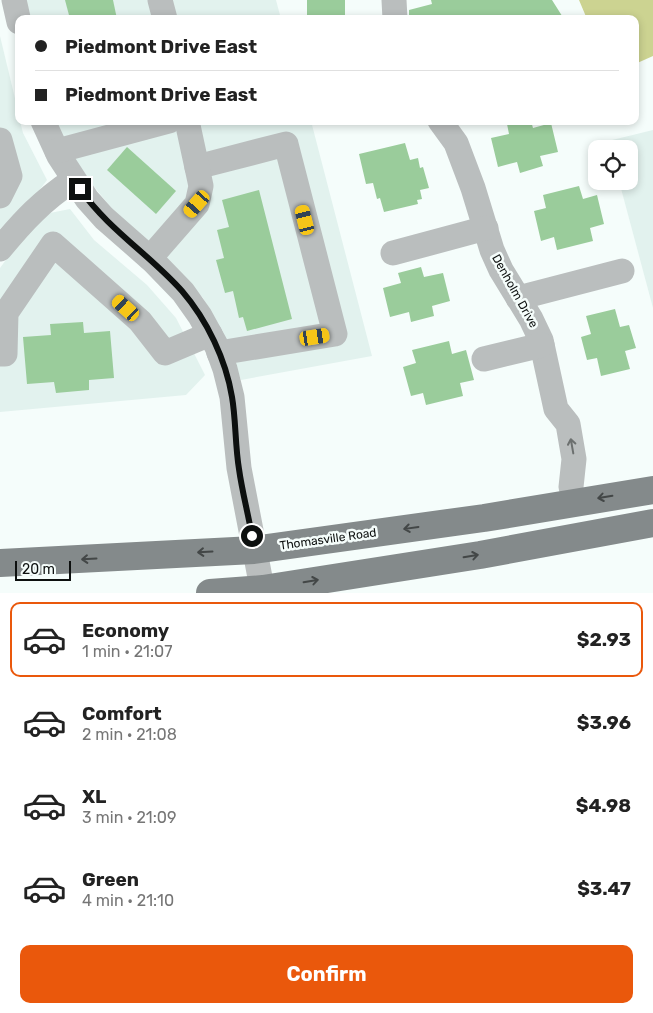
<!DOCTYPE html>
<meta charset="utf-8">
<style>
:root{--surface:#fff;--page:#f6f6f6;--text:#222;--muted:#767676;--line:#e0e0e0;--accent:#ea580c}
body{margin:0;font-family:Rubik,sans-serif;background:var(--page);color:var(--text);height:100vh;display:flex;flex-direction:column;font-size:19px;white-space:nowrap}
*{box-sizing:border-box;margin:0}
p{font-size:16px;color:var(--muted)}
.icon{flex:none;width:28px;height:28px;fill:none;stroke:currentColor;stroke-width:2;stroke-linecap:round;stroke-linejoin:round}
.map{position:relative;height:593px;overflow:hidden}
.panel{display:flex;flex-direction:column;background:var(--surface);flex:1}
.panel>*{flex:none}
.banner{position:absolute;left:15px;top:15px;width:624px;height:110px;border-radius:10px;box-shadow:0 2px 8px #0003;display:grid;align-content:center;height:110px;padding:0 20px;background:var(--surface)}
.tools{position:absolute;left:588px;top:140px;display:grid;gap:10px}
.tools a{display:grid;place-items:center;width:50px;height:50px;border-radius:10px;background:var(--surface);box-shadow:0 2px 8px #0003;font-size:25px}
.scale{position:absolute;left:15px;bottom:12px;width:56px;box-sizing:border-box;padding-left:5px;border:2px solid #0d100f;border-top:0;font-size:14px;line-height:18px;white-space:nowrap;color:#0d100f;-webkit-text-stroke:4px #f5fdfb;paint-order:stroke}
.end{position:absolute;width:22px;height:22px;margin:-11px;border:6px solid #0d100f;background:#fff;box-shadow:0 0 0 2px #fff}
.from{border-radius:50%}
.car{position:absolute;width:15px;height:30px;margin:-15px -8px;border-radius:6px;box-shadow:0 0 4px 1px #0007;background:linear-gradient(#f5c518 24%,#345 0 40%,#f5c518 0 76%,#345 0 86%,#f5c518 0)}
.banner b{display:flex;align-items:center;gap:18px;height:48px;font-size:19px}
.banner b+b{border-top:1px solid var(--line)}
.banner i{width:12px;height:12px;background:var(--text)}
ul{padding:9px 0 0;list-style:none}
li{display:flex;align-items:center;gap:15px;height:75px;margin:0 10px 8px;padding:0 10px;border:2px solid transparent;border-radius:10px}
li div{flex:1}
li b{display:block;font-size:19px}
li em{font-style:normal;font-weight:700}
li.active{border-color:var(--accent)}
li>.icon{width:45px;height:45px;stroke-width:1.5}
.action{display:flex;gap:10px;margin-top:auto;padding:10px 20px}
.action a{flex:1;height:58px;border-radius:10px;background:var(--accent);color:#fff;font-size:20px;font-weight:700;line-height:58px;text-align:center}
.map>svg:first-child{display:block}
.built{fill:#e2f2ee}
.forest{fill:#ccd391}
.building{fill:#9acc9b}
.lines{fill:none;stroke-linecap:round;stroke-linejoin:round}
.minor{stroke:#babebe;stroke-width:25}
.major{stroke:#848a8b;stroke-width:28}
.oneway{stroke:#6c706f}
.oneway2{stroke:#434747}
.route{stroke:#0d100f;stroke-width:6}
.labels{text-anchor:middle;stroke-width:5;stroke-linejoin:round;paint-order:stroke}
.street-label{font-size:12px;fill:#0d100f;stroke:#f5fdfb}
</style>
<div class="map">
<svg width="653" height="593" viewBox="0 0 653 593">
<rect width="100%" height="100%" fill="#f5fdfb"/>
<g class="built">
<polygon points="24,0 276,0 281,19 28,19"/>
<polygon points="0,36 19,115 19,121 20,121 23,133 47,180 35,196 0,229"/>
<polygon points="55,121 311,121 372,356 241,380 222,332 203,298 174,265 122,221 78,167"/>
<polygon points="653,130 653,308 619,181 629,181 629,149 610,149 608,141"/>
<polygon points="70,209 94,240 147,285 176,318 205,375 186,395 0,412 0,268 28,230 50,213"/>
</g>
<polygon class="forest" points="579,0 653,0 653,56 635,64 635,19 587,19"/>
<g class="building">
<polygon points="65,0 113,0 117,19 70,19"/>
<polygon points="307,0 345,0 345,16 307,17"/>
<polygon points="431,0 552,0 564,19 409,19 409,10 432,4"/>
<polygon points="516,121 531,121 533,128 551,123 558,152 540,156 543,166 520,173 517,162 498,167 491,138 509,134 507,124"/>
<polygon points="405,143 410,160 418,158 420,168 423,167 429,188 420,190 422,199 417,200 418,204 384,212 380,198 377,199 373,183 366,184 359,154"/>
<polygon points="127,147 176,191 156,214 107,170"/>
<polygon points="579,186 583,199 597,195 604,224 590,228 593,241 557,250 554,237 541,241 534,211 546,208 543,195"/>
<polygon points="259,190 292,319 247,331 243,317 239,318 233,291 225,293 216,260 224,258 217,230 229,227 222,200"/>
<polygon points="421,267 424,277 443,273 450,301 432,306 434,316 411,322 409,312 390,317 383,288 401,283 398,273"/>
<polygon points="615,309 620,327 629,325 636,348 625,351 630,369 601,376 597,358 587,360 581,337 591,334 586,316"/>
<polygon points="83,322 84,333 110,331 114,378 89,380 89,390 56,393 54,382 27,384 23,337 51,335 50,324"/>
<polygon points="449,341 452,354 466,350 474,380 460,383 463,396 426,405 423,393 411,396 403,367 416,363 412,350"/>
</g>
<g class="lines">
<g class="minor">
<polyline points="14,0 19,22"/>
<polyline points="160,0 165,19"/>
<polyline points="394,0 395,19"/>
<polyline points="43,121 59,156 87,199 104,218 153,261 183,292 200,316 217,347 225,369 232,397 239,468 263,593"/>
<polyline points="440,121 456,143 473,188 492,250 501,270 531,319 541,340 556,409 568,424 574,459 571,487"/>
<polyline points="0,140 10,176 0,196"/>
<polyline points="57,151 169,121"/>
<polyline points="197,167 286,144 335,334 219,353"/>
<path d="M 0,249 C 24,220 42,201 73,180"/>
<polyline points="393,253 486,228"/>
<polyline points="150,258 197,204 201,186 187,121"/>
<polyline points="518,298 622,271"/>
<polyline points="0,354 5,354 6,313 53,244 140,321 165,353 210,334"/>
<polyline points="484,359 542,345"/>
</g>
<g class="major">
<polyline points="0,563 254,550 484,518 653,490"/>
<polyline points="210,593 263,589 480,555 653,523"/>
</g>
</g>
<defs><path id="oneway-shaft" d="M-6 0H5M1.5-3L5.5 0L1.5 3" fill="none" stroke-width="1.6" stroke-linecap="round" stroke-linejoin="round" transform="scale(1.25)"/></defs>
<use class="oneway" href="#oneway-shaft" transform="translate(572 446) rotate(-100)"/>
<g class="oneway2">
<use href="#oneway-shaft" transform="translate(605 497) rotate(171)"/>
<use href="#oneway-shaft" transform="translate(411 528) rotate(172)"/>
<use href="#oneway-shaft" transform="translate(205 552) rotate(177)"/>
<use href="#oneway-shaft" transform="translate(471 556) rotate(-9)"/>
<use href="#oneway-shaft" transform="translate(89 559) rotate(177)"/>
<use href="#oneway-shaft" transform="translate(311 581) rotate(-9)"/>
</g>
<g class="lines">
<path class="route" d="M 80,189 C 108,229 150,255 182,291 C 207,320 226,360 232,397 C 236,420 235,445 239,469 C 242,491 248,513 252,536"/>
</g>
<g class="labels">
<g class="street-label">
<text transform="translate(515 291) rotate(61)" y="4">Denholm Drive</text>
<text transform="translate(328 539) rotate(-8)" y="4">Thomasville Road</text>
</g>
</g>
</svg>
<div class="tools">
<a><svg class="icon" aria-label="locate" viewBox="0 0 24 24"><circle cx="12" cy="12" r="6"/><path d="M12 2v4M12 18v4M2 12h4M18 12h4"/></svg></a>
</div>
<div class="scale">20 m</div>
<i class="end from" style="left:252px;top:536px"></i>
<i class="end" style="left:80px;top:189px"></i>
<i class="car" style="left:197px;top:204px;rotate:221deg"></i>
<i class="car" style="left:305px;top:220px;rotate:346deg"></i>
<i class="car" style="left:126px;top:308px;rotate:312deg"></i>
<i class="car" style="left:315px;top:337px;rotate:81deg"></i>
<div class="banner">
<b><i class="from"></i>Piedmont Drive East</b>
<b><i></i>Piedmont Drive East</b>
</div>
</div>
<section class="panel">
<ul>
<li class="active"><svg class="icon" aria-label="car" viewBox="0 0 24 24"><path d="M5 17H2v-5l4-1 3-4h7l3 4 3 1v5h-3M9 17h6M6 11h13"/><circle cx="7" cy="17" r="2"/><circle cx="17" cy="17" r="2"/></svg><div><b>Economy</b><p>1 min · 21:07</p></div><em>$2.93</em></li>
<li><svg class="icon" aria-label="car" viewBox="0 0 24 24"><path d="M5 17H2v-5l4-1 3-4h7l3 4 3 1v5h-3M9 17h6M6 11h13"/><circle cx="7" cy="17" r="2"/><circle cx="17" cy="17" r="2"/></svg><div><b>Comfort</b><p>2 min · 21:08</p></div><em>$3.96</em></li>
<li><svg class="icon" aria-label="car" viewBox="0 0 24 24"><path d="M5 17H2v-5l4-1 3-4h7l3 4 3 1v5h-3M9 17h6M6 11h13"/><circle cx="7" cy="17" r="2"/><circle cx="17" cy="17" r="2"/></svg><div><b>XL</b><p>3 min · 21:09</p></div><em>$4.98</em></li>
<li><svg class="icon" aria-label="car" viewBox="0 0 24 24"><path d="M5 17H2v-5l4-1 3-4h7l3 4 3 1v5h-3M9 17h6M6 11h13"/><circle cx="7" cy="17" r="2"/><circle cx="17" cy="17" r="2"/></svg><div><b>Green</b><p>4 min · 21:10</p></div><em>$3.47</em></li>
</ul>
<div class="action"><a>Confirm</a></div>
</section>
